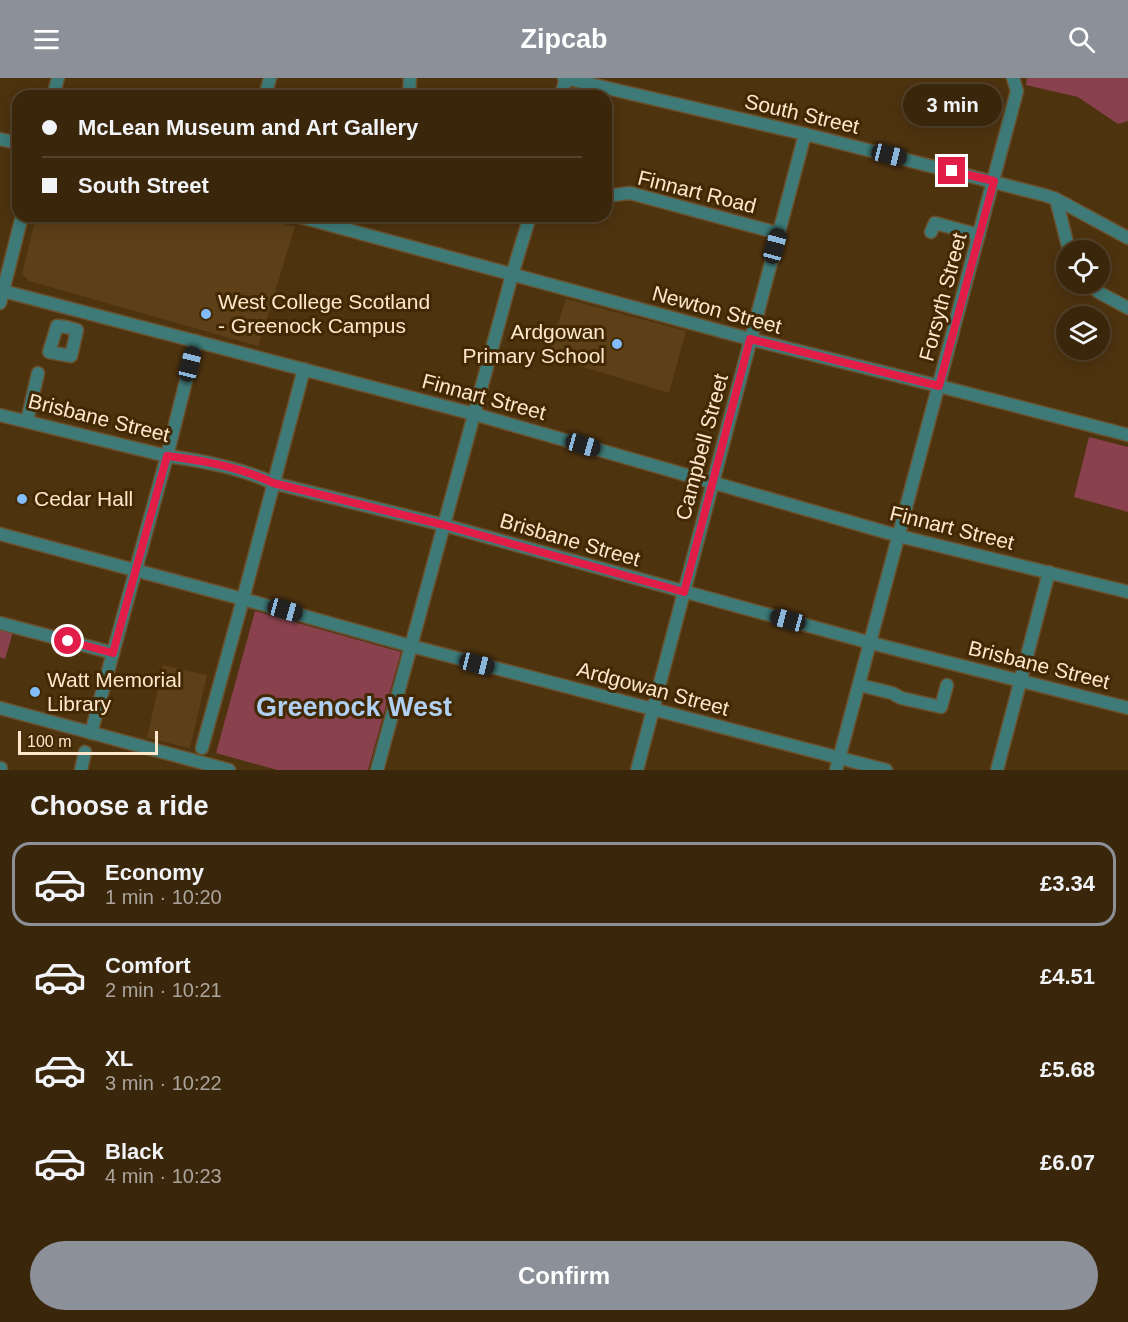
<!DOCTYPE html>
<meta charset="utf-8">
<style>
:root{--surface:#3a260b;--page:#453219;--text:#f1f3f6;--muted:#aba59d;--line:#54432c;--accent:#8c9099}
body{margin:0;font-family:Helvetica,sans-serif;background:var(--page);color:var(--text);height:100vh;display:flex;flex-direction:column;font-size:22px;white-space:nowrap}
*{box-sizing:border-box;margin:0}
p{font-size:20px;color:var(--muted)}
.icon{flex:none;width:33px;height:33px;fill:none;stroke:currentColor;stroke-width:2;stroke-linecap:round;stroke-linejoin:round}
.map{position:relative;height:692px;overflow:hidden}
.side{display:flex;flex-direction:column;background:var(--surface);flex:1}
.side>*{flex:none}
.hud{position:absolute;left:12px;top:12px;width:600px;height:132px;border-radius:18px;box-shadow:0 3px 15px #0003,0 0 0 2px var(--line);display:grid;align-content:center;height:132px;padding:0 30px;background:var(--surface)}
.fabs{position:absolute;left:1056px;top:162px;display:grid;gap:12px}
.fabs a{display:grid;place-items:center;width:54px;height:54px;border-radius:50%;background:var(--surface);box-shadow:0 3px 15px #0003,0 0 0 2px var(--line);font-size:30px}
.scale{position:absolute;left:18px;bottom:15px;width:140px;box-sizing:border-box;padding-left:6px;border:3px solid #fde7cd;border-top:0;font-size:16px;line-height:21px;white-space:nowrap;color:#fde7cd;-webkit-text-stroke:4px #432903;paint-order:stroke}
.end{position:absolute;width:27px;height:27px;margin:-14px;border:8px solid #e11d48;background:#fff;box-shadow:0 0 0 3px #fff}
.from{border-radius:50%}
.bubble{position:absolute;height:42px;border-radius:21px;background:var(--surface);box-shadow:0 3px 15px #0003,0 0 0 2px var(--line);font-size:20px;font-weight:700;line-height:42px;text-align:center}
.car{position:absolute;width:18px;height:36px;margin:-18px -9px;border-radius:8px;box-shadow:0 0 4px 2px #0007;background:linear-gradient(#222 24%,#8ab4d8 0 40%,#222 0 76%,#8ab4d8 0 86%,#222 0)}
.hud b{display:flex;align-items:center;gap:21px;height:57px;font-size:22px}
.hud b+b{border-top:2px solid var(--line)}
.hud i{width:15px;height:15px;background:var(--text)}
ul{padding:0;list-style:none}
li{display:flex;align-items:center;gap:18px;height:84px;margin:0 12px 9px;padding:0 18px;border:3px solid transparent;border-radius:18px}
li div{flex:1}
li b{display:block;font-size:22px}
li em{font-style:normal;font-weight:700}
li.selected{border-color:var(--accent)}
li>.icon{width:54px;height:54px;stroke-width:1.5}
h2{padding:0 30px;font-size:27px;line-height:72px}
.primary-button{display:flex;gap:12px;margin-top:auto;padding:12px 30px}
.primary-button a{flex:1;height:69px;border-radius:36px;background:var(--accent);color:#fff;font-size:24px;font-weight:700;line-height:69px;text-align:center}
header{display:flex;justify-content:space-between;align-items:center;height:78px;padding:0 30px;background:var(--accent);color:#fff;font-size:27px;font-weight:700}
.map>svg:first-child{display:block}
.built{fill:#5d4018}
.green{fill:#89414d}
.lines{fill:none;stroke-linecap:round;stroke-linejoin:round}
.minor-casing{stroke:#6a502d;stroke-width:15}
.minor{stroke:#3e7b78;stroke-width:12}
.route{stroke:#e11d48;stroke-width:8}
.poi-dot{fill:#82bcfa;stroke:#432903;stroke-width:2}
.labels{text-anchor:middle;stroke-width:6;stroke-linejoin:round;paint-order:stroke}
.street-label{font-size:21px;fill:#fde7cd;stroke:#432903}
.poi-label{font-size:21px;fill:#fde7cd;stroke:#432903;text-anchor:start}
.district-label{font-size:27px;font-weight:bold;fill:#b0d0f3;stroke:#432903}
</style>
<header><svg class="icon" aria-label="menu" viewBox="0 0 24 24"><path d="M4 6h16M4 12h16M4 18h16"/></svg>Zipcab<svg class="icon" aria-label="search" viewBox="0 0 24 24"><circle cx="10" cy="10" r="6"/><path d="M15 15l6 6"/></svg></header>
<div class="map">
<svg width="1128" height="692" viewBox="0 0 1128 692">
<rect width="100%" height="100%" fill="#4e330f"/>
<g class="built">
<polygon points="36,138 253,138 295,149 258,268 29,203 22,196"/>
<polygon points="566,221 686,253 669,315 547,278"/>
<polygon points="163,587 207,597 190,670 147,660"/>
</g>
<g class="green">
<polygon points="1027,0 1128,0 1128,43 1118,46 1078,19 1026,7"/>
<polygon points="1089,359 1128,369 1128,434 1074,419"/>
<polygon points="255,533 401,574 368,692 277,692 216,675"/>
<polygon points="0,551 13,554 5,581 0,579"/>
</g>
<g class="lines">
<defs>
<g id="minor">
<polyline points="564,0 805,56 1044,117 1056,121 1128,160"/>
<polyline points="53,18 58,0"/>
<polyline points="265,18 270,0"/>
<polyline points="409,18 410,0"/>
<polyline points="561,18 566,0"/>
<polyline points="0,61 18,65"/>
<polyline points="606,118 630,115 778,155"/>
<polyline points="1056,121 1069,172"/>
<polyline points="297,138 750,261 939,308 1128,357"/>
<polyline points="530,138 512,197 411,568 886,692"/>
<polyline points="931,154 935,145 979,157"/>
<polyline points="1088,206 1100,215 1128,230"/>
<polyline points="3,213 474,336 899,458 1128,514"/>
<polyline points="0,225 22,138"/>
<polygon points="57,248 66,249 77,252 71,278 49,274"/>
<path d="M 0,337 L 167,378 C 200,382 244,391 273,405 L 444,447 L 871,565 L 1128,630"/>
<polyline points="27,343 38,295"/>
<polyline points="0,456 243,521 304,291"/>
<polyline points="0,545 113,575"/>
<polyline points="859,607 892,615 901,620 941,629 947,607"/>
<polyline points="0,630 229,692"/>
<polyline points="91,655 167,378 196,263"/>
<polyline points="202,670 243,521 411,568 377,692"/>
<polyline points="0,690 1,690"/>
<polyline points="81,692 85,674"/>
<polyline points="637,692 805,56"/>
<polyline points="836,692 1017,13 1013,0"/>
<polyline points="997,692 1049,494"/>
</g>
</defs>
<use href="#minor" class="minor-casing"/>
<use href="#minor" class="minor"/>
</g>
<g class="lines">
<path class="route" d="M 68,563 L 113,575 L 167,378 C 201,382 243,390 273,405 L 444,447 L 684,514 L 750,261 L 939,308 L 994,103 L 952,93"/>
</g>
<g class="poi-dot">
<circle cx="206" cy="236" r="6"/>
<circle cx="617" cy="266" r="6"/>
<circle cx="22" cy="421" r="6"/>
<circle cx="35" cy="614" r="6"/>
</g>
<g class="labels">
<g class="street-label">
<text transform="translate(802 36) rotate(13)" y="7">South Street</text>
<text transform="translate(697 114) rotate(14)" y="7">Finnart Road</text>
<text transform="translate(943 219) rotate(-75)" y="7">Forsyth Street</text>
<text transform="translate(717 232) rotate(15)" y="7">Newton Street</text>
<text transform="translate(484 319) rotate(15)" y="7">Finnart Street</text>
<text transform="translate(99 340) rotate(14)" y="7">Brisbane Street</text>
<text transform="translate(702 369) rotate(-75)" y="7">Campbell Street</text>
<text transform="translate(952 450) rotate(14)" y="7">Finnart Street</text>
<text transform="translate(570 462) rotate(16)" y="7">Brisbane Street</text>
<text transform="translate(1039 587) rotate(14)" y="7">Brisbane Street</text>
<text transform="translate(653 611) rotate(15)" y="7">Ardgowan Street</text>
</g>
<g class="poi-label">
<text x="218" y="231">West College Scotland<tspan x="218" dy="24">- Greenock Campus</tspan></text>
<text x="605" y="261" text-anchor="end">Ardgowan<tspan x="605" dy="24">Primary School</tspan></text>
<text x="34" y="428">Cedar Hall</text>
<text x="47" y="609">Watt Memorial<tspan x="47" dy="24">Library</tspan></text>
</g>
<g class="district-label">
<text x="354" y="638">Greenock West</text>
</g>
</g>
</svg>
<div class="fabs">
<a><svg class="icon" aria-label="locate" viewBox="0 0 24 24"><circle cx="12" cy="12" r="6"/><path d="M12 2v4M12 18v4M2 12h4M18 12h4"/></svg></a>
<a><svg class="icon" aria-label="layers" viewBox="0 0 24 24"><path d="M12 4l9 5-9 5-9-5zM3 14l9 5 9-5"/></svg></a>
</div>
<div class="scale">100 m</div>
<i class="end from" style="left:68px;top:563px"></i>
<i class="end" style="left:952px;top:93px"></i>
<div class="bubble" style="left:903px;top:6px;width:99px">3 min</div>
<i class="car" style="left:889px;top:77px;rotate:104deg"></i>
<i class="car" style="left:775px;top:168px;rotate:15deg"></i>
<i class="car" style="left:190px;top:286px;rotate:14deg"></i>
<i class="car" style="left:583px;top:367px;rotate:106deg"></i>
<i class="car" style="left:285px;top:532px;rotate:106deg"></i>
<i class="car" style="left:788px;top:542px;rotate:285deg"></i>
<i class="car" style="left:477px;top:586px;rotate:104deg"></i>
<div class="hud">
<b><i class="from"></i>McLean Museum and Art Gallery</b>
<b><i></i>South Street</b>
</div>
</div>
<section class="side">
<h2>Choose a ride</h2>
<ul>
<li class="selected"><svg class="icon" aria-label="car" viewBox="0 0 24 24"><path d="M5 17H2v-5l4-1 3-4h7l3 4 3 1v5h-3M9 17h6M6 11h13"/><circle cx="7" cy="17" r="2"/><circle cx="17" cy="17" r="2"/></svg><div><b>Economy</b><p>1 min · 10:20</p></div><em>£3.34</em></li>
<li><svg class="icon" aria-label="car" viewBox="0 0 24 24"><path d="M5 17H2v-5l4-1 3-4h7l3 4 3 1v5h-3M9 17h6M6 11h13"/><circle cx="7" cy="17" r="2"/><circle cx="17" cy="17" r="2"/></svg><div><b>Comfort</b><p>2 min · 10:21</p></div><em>£4.51</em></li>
<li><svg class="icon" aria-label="car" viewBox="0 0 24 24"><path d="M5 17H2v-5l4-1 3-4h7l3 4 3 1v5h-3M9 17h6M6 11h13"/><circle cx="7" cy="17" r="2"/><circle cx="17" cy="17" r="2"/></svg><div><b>XL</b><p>3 min · 10:22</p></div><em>£5.68</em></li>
<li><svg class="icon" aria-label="car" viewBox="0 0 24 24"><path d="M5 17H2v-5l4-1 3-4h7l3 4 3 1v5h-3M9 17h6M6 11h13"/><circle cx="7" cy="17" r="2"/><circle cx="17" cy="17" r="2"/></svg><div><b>Black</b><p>4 min · 10:23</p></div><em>£6.07</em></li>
</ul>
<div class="primary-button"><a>Confirm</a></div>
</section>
